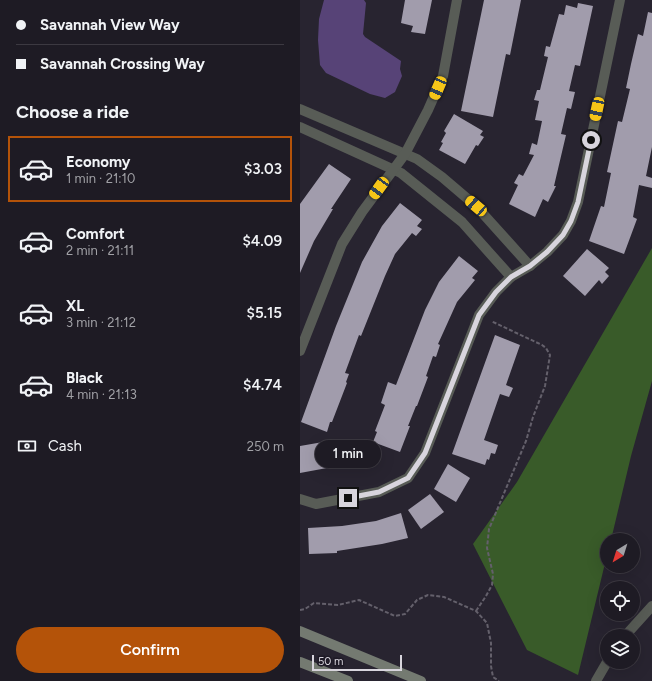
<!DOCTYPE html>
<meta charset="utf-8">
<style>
:root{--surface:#1e1b24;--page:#26242c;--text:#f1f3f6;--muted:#a1a1a6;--line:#3c3941;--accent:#b45309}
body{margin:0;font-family:Figtree,sans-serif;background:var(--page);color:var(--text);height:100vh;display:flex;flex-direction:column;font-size:15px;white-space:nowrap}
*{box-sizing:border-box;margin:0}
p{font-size:13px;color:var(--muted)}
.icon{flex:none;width:22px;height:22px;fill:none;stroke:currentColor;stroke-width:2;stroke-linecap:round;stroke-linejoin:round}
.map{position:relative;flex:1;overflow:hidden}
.panel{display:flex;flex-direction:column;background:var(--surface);width:300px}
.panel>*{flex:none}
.guide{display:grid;align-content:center;height:88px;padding:0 16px;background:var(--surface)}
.needle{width:26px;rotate:218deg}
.controls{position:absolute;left:300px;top:533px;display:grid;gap:8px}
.controls a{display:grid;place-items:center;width:40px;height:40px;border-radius:50%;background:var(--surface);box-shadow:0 4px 16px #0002,0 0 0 1px var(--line);font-size:20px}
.scale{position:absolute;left:12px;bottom:10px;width:90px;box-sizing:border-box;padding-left:4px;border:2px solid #d8d5dd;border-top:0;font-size:11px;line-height:14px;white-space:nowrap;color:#d8d5dd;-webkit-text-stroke:3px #1e1a26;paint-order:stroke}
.end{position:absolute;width:18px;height:18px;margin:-9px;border:5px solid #d8d5dd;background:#111;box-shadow:0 0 0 2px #111}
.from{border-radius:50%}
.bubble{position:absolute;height:28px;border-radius:14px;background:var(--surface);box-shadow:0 4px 16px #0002,0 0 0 1px var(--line);font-size:13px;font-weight:600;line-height:28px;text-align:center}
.car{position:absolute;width:12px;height:24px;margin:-12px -6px;border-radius:5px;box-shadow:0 0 3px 1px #0007;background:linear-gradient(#f5c518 24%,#345 0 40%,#f5c518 0 76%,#345 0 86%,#f5c518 0)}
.guide b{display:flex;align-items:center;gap:14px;height:38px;font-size:15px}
.guide b+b{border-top:1px solid var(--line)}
.guide i{width:10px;height:10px;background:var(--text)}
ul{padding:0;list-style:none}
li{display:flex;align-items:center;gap:12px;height:66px;margin:0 8px 6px;padding:0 8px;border:2px solid transparent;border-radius:0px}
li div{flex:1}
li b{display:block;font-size:15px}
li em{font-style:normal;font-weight:600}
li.active{border-color:var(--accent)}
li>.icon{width:36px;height:36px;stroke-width:1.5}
h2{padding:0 16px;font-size:18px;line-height:48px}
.pay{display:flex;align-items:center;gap:10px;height:44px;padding:0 16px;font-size:15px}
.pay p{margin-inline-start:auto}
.primary-button{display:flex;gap:8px;margin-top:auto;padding:8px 16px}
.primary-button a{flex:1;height:46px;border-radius:24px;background:var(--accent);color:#fff;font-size:16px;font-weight:600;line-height:46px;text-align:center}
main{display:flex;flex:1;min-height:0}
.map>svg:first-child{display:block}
.forest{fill:#395b29}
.water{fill:#574377}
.building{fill:#a19cac}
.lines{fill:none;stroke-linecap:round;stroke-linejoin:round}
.path{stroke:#64606b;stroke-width:2;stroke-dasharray:4 2;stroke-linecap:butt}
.minor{stroke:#585c56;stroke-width:10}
.tertiary{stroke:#585c56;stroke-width:10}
.secondary{stroke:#747a71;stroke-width:10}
.route{stroke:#d8d5dd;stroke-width:5}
</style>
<main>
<section class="panel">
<div class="guide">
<b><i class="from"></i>Savannah View Way</b>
<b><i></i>Savannah Crossing Way</b>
</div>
<h2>Choose a ride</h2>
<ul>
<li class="active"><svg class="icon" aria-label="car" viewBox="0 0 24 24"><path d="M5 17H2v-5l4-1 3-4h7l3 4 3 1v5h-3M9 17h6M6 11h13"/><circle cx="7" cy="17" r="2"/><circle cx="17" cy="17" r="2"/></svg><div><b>Economy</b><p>1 min · 21:10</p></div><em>$3.03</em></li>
<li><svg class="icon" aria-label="car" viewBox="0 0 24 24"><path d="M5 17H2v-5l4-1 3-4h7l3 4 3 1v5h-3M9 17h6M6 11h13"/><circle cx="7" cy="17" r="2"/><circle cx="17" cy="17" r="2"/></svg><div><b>Comfort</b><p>2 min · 21:11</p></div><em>$4.09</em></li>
<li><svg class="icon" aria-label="car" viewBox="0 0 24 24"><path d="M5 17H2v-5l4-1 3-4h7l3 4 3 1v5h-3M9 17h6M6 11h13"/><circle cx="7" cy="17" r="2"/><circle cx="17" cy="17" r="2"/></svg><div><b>XL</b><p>3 min · 21:12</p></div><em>$5.15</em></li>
<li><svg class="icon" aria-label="car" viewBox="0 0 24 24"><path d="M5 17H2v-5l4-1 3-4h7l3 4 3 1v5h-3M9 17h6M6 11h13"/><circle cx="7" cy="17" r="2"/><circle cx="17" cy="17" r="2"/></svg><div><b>Black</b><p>4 min · 21:13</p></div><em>$4.74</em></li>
</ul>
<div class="pay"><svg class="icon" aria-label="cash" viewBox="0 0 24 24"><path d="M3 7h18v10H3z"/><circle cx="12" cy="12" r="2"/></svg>Cash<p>250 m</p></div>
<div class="primary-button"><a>Confirm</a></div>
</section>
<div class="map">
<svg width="352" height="681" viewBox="0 0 352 681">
<rect width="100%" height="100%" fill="#282430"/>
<polygon class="forest" points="352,248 352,381 331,456 311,540 307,540 307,555 278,675 227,650 173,544 217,482"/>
<polygon class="water" points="24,0 64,0 66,3 63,34 65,37 101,61 100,69 102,76 95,92 85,98 70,94 26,73 20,65 18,40 19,19"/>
<g class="building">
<polygon points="105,0 132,0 125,34 111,32 113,26 101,23"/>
<polygon points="184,0 221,0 210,55 206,54 193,117 161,111"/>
<polygon points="278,3 293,6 280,66 275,65 269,91 275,92 271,109 267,108 261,134 266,135 254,186 256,186 248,202 243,199 235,217 209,204 218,185 214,183 219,174 223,176 234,155 229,154 232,143 237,145 242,121 235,120 239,101 234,100 237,90 240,90 248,57 244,56 246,46 250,47 259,14 264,15 266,5 277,8"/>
<polygon points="348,12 352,13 352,147 346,176 352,178 352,188 339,185 333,217 337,219 324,254 289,241 301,206 304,207 311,173 307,172 318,121 322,122 330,89 326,88 331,64 338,34 343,36"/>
<polygon points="154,114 183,131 180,135 184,137 178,146 176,145 165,164 139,150 143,143 141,142 146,133 144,131"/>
<polygon points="29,164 51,179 31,209 33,209 14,241 0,273 0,204"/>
<polygon points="100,203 122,220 117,226 122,229 116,236 112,233 95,254 85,276 61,336 59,335 45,373 49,374 46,382 47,383 32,422 30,422 27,432 1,422 36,326 62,262 82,226"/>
<polygon points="287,249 309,268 305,272 309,276 302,284 299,280 285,296 263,276"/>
<polygon points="159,256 178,271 172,278 175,280 157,302 143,333 138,344 140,345 136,357 133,356 126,376 128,377 117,406 116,406 108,426 110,426 100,452 73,442 77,432 75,431 85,405 81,403 88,382 96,385 125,310 139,282"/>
<polygon points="195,335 220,345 206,385 213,388 209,397 200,394 184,440 198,445 195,454 191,453 189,460 187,459 185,465 152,454"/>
<polygon points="23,442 19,450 23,450 27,468 0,473 0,446"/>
<polygon points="148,464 170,478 156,502 134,489"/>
<polygon points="130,494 144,512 121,529 108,510"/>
<polygon points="101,513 108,538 82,544 37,551 37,553 9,554 8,528 42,526 76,521"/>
</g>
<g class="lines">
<g class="path">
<polyline points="0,610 5,609 14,603 38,605 59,600 95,616 105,614 117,600 128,595 144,597 176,611 187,623 191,643 191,666 193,677 199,681"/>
<polyline points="176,611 186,596 192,585 193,574 187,548 189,529 226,441 233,417 245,386 250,355 246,348 242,345 191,321"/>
</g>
<g class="minor">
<polyline points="0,109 117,159 142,177 176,206 230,266"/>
<polyline points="0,127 101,173 162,222 211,277"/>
<polyline points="0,351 42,244 62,212 105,154 128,110 143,76 157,0"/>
<polyline points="0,499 16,504 79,492 108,478 125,453 179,315 196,292 211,277 230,266 247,252 263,235 271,221 278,202 320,0"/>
</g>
<g class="tertiary">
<polyline points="325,636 352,606"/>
<polyline points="296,681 307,662"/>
</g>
<g class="secondary">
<polyline points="0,631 121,681"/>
<polyline points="0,662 48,681"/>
</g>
</g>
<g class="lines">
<polyline class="route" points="48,498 79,492 108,478 125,453 179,315 196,292 211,277 230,266 247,252 263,235 271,221 278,202 291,140"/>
</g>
</svg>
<div class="controls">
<a><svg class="needle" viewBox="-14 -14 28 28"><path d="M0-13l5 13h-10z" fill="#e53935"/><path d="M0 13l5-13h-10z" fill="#a1a1a6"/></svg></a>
<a><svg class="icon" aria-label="locate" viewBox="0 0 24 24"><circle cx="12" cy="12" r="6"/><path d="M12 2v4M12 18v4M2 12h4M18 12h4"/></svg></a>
<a><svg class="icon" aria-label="layers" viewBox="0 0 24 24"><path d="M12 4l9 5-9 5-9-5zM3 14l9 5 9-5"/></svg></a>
</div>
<div class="scale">50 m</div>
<i class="end from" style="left:291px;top:140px"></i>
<i class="end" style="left:48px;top:498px"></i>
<div class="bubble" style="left:15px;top:440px;width:66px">1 min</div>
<i class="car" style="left:138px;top:88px;rotate:203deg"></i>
<i class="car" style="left:297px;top:109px;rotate:192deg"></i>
<i class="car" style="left:79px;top:188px;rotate:216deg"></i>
<i class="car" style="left:176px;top:206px;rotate:311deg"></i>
</div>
</main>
